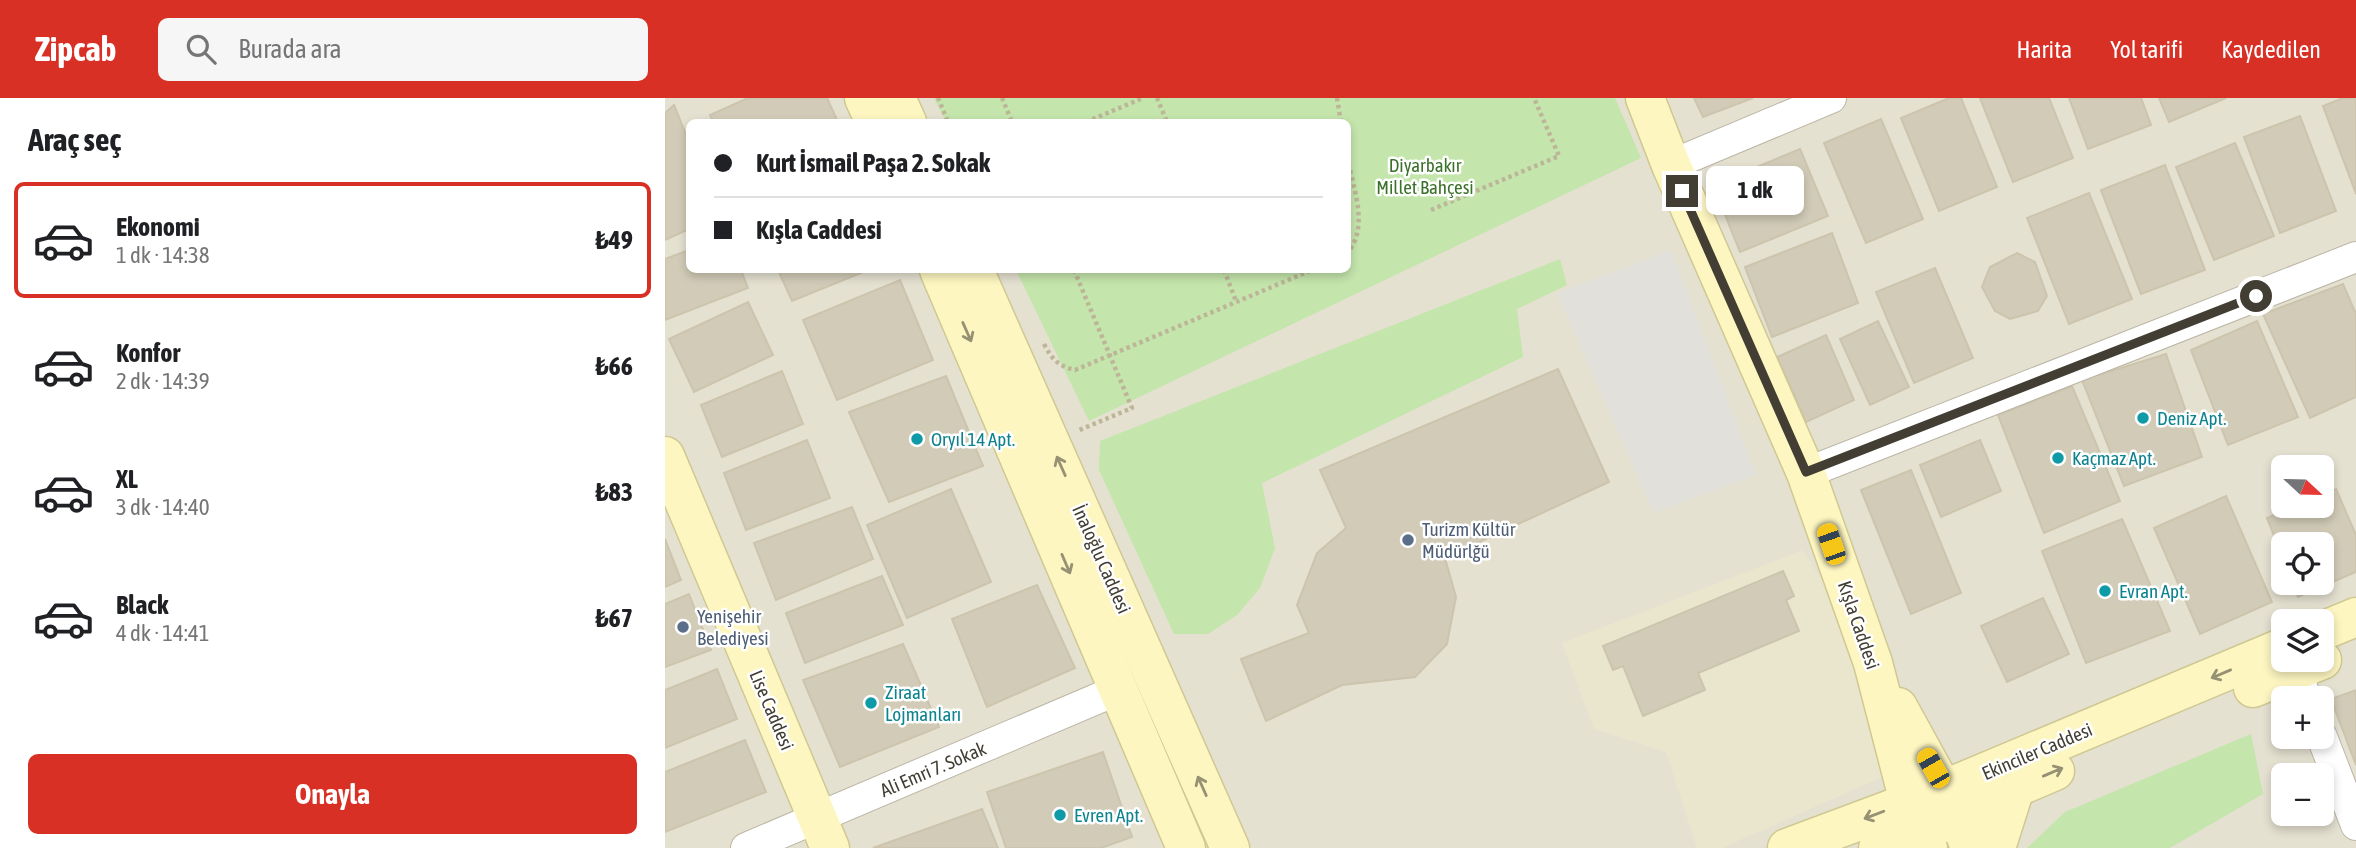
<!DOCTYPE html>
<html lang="tr">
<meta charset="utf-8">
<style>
:root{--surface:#fff;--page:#f6f6f6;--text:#202124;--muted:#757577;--line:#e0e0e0;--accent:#d93025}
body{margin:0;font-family:"Asap Condensed",sans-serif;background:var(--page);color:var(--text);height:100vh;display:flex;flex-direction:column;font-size:26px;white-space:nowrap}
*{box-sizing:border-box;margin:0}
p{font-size:23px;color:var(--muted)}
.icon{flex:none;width:38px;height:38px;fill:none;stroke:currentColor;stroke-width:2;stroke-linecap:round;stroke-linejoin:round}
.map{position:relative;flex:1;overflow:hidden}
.drawer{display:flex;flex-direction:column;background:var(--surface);width:665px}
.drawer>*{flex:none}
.guide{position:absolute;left:21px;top:21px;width:665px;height:154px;border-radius:10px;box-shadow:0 4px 10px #0003;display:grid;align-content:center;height:154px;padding:0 28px;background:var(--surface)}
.needle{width:46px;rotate:112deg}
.buttons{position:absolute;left:1606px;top:357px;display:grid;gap:14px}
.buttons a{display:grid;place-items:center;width:63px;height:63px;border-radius:10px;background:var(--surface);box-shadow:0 4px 10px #0003;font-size:35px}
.end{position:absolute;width:32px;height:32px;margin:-16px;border:9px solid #423e33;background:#fff;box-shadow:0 0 0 4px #fff}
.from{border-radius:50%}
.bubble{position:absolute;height:49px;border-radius:10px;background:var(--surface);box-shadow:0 4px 10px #0003;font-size:23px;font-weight:700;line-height:49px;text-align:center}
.car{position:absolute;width:21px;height:42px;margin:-21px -10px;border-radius:9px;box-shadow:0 0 5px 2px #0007;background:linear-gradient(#f5c518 24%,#345 0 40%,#f5c518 0 76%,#345 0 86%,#f5c518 0)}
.guide b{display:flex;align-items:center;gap:24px;height:66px;font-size:26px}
.guide b+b{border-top:2px solid var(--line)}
.guide i{width:18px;height:18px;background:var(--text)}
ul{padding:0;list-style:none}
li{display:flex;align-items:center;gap:21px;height:116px;margin:0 14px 10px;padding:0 14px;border:4px solid transparent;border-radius:10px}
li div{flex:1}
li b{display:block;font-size:26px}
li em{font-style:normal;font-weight:700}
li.current{border-color:var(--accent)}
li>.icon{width:63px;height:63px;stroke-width:1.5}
h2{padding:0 28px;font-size:32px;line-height:84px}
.cta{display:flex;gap:14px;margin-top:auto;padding:14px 28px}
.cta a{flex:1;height:80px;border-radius:10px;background:var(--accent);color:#fff;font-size:28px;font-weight:700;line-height:80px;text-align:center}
header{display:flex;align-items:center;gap:42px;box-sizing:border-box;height:98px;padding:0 35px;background:var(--accent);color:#fff}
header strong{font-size:33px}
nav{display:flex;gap:38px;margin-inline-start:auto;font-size:24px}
.search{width:490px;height:63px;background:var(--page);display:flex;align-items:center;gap:18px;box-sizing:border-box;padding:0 24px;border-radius:10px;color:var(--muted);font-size:26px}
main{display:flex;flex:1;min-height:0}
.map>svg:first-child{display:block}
.residential{fill:#e5e1d1;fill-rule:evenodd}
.education{fill:#eae5cd}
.green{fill:#c4e5ac}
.parking{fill:#e1e0db}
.building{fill:#d2cbb8;stroke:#ccc4ac;stroke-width:2}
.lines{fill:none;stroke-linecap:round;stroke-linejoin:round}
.street-casing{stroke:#bcb7a6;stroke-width:32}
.secondary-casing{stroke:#d0c893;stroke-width:41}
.path{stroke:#bdb597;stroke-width:4.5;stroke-dasharray:3.5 3.5;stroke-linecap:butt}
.street{stroke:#fff;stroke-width:30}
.secondary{stroke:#fdf6c1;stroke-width:38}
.oneway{stroke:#969173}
.route{stroke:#423e33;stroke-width:9}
.culture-dot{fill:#0f9aa8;stroke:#fff;stroke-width:2.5}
.service-dot{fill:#5c6f8a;stroke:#fff;stroke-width:2.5}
.labels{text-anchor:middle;stroke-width:5;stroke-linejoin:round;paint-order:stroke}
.park-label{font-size:19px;fill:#3b7229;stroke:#fff}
.culture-label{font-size:19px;fill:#0d838f;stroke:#fff;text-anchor:start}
.service-label{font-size:19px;fill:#4e5e75;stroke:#fff;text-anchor:start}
.street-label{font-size:19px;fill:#423e33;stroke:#fff}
</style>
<header>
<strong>Zipcab</strong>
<div class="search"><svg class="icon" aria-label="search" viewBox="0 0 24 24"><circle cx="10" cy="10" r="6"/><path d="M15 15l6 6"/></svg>Burada ara</div>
<nav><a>Harita</a><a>Yol tarifi</a><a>Kaydedilen</a></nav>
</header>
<main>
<section class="drawer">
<h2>Araç seç</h2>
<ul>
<li class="current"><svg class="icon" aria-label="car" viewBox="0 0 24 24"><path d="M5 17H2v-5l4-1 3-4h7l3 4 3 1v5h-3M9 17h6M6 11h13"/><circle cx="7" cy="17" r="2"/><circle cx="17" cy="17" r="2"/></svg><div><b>Ekonomi</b><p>1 dk · 14:38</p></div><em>₺49</em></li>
<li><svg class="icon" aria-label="car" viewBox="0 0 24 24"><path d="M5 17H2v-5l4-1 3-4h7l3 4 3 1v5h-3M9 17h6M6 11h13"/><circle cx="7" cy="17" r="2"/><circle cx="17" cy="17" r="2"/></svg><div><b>Konfor</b><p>2 dk · 14:39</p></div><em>₺66</em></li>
<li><svg class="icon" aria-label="car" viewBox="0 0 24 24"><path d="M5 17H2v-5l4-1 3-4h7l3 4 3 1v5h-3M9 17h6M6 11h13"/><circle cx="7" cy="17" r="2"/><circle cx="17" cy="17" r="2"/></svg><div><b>XL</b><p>3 dk · 14:40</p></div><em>₺83</em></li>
<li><svg class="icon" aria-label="car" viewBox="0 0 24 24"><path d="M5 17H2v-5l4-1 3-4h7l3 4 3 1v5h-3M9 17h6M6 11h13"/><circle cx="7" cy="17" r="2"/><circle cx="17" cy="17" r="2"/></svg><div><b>Black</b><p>4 dk · 14:41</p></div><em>₺67</em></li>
</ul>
<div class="cta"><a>Onayla</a></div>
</section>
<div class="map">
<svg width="1691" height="750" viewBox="0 0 1691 750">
<rect width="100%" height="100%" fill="#f1eee3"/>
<path class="residential" d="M 0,0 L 1691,0 L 1691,750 L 0,750 ZM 24,24 L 682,24 L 682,172 L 24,172 ZM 1619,369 L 1657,369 L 1657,408 L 1619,408 ZM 1619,446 L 1657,446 L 1657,485 L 1619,485 ZM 1619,523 L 1657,523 L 1657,562 L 1619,562 ZM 1619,600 L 1657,600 L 1657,639 L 1619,639 ZM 1619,677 L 1657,677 L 1657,716 L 1619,716 Z"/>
<polygon class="education" points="1138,452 1208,565 1226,675 1057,750 1032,750 1001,654 929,631 897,545"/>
<g class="green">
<polygon points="269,0 950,0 976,60 424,323 351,172 682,172 682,24 281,24"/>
<polygon points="895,161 902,187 852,211 858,259 597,385 610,450 595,490 572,517 543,536 509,536 434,372 435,343"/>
<polygon points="1586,636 1598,696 1505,750 1362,750 1400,714"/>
</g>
<polygon class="parking" points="1006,152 1091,377 989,415 892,195"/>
<g class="building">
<polygon points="83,0 162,0 173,24 48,24 45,17"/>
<polygon points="1029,0 1088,0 1038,19"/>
<polygon points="1284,0 1296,0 1332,89 1274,113 1236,20"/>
<polygon points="1315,0 1384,0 1408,60 1348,84"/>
<polygon points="1404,0 1476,0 1486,27 1423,51"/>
<polygon points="1494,0 1561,0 1504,24"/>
<polygon points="1678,0 1691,0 1691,96 1658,8"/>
<polygon points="9,7 24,44 24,131 0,142 0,15"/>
<polygon points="1635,18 1671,113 1615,135 1579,39"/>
<polygon points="1216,21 1258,121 1201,145 1159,45"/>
<polygon points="1570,45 1609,138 1549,162 1511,69"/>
<polygon points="1135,51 1163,118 1075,154 1048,87"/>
<polygon points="1500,67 1540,172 1476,196 1436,92"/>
<polygon points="1424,95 1467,201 1404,226 1362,120"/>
<polygon points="1167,135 1193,205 1107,239 1080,169"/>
<polygon points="24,152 24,172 76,172 83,190 0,222 0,161"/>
<polygon points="1352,155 1370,164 1382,198 1373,213 1345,221 1330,213 1317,189 1325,169"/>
<polygon points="1270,170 1308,260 1249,285 1211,194"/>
<polygon points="113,172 203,172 127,203"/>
<polygon points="235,182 268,262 172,302 138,222"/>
<polygon points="1678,186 1691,216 1691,299 1645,320 1598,216"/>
<polygon points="83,204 108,257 29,294 4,241"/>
<polygon points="1213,223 1244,289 1205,307 1175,241"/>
<polygon points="1592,223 1633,319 1563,347 1526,252"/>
<polygon points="1161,237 1189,302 1141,324 1112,259"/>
<polygon points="1501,256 1537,359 1459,388 1417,282"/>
<polygon points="893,271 944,384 780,460 791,499 782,546 750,579 677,587 601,623 576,561 644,535 632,507 652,455 681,430 655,372"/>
<polygon points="117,273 138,326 57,359 36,307"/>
<polygon points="281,278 318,368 224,404 184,314"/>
<polygon points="1407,288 1455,403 1379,435 1333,317"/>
<polygon points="142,342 165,400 81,432 59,375"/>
<polygon points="1315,342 1336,393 1276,419 1255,367"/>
<polygon points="1246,372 1296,495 1246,516 1196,392"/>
<polygon points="286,391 326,484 242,520 202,427"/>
<polygon points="1671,391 1691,437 1691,474 1633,499 1627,485 1657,485 1657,446 1619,446 1619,463 1602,420 1630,408 1657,408 1657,397"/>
<polygon points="1561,398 1607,504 1535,536 1489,430"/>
<polygon points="187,409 208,461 111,502 89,445"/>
<polygon points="1457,421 1505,533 1421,565 1377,453"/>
<polygon points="0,441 16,482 0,489"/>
<polygon points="1118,473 1129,498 1121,502 1134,533 1033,575 1040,592 978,618 958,568 948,572 938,548"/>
<polygon points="217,478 238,527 140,565 121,515"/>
<polygon points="372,487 410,570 322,609 287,521"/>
<polygon points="24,496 46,552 0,569 0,506"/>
<polygon points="1378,500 1404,556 1342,584 1316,528"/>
<polygon points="238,546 274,629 175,669 138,582"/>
<polygon points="52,571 72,621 0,650 0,592"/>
<polygon points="1691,592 1691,667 1666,601"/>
<polygon points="80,642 101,694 0,734 0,674"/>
<polygon points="438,654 467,739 436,750 341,750 322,694"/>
<polygon points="317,711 333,750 208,750"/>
</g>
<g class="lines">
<defs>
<g id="street">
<polyline points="1006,67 1166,0"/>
<polyline points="1141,375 1691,159"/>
<polyline points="1631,572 1641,600"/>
<polyline points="1657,639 1691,727"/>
<polyline points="81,750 455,591"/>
</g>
<g id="secondary">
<polyline points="199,0 210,24"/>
<polyline points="231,0 242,24"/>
<polyline points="980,0 1006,67 1141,375 1208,565 1244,704 1263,750"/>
<polyline points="274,172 521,750"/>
<polyline points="309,172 565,750"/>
<polyline points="0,358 165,750"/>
<polyline points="1657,533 1691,519"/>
<polyline points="1588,590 1657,562"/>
<polyline points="1233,609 1294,720 1305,750"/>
<polyline points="1122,750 1280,691 1619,549"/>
<polyline points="1213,750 1255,732 1294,720 1350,690 1390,673"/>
<polyline points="1331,750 1350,690"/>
</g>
</defs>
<use href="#street" class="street-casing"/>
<use href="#secondary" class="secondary-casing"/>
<g class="path">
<polyline points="273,0 283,24"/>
<polyline points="337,0 347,24"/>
<polyline points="492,0 502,24"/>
<polyline points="672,0 676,24"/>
<polyline points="421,24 478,0"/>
<path d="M 682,59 C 688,89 705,130 682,155"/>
<polyline points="766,112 894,58 869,0"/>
<polyline points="409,172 467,310 412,333"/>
<polyline points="559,172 571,203"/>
<path d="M 379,246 C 387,261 393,268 410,272 L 647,172"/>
</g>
<use href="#street" class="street"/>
<use href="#secondary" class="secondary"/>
</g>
<defs><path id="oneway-shaft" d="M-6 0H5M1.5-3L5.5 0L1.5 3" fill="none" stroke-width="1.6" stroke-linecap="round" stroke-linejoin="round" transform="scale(1.75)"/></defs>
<g class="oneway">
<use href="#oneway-shaft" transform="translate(302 234) rotate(66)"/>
<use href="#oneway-shaft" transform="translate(396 368) rotate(-114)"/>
<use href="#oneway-shaft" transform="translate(401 466) rotate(67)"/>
<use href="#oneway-shaft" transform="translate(1556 576) rotate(157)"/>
<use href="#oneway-shaft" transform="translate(1388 674) rotate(-23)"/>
<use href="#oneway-shaft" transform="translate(537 688) rotate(-114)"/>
<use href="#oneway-shaft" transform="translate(1209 717) rotate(159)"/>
</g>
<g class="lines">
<polyline class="route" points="1017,93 1141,374 1591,198"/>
</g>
<g class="culture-dot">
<circle cx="1478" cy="320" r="7"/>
<circle cx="252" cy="341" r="7"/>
<circle cx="1393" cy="360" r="7"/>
<circle cx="1440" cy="493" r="7"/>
<circle cx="206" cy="605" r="7"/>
<circle cx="395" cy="717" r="7"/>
</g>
<g class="service-dot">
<circle cx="743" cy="442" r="7"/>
<circle cx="18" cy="529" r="7"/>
</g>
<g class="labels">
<g class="park-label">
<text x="760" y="74">Diyarbakır<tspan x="760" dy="22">Millet Bahçesi</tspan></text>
</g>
<g class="culture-label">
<text x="1492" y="327">Deniz Apt.</text>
<text x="266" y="348">Oryıl 14 Apt.</text>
<text x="1407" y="367">Kaçmaz Apt.</text>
<text x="1454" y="500">Evran Apt.</text>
<text x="220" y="601">Ziraat<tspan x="220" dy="22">Lojmanları</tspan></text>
<text x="409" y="724">Evren Apt.</text>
</g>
<g class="service-label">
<text x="757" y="438">Turizm Kültür<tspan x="757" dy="22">Müdürlğü</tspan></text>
<text x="32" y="525">Yenişehir<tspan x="32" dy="22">Belediyesi</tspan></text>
</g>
<g class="street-label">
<text transform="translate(437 461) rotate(66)" y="7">İnaloğlu Caddesi</text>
<text transform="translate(1194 527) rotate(71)" y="7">Kışla Caddesi</text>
<text transform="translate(107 612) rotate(67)" y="7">Lise Caddesi</text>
<text transform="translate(1372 653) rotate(-23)" y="7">Ekinciler Caddesi</text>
<text transform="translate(268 671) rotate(-23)" y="7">Ali Emri 7. Sokak</text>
</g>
</g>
</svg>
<div class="buttons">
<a><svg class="needle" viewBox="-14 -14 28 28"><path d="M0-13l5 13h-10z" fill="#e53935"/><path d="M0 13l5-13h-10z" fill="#757577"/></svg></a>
<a><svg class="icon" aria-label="locate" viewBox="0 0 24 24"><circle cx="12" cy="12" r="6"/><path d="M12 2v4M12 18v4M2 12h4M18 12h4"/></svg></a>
<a><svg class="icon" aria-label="layers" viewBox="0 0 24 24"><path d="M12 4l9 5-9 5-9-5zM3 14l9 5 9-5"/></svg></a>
<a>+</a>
<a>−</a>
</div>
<i class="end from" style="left:1591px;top:198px"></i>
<i class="end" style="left:1017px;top:93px"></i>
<div class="bubble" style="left:1041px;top:68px;width:98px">1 dk</div>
<i class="car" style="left:1166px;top:446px;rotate:341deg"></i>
<i class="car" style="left:1268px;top:670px;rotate:330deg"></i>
<div class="guide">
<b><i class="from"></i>Kurt İsmail Paşa 2. Sokak</b>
<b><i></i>Kışla Caddesi</b>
</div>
</div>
</main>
